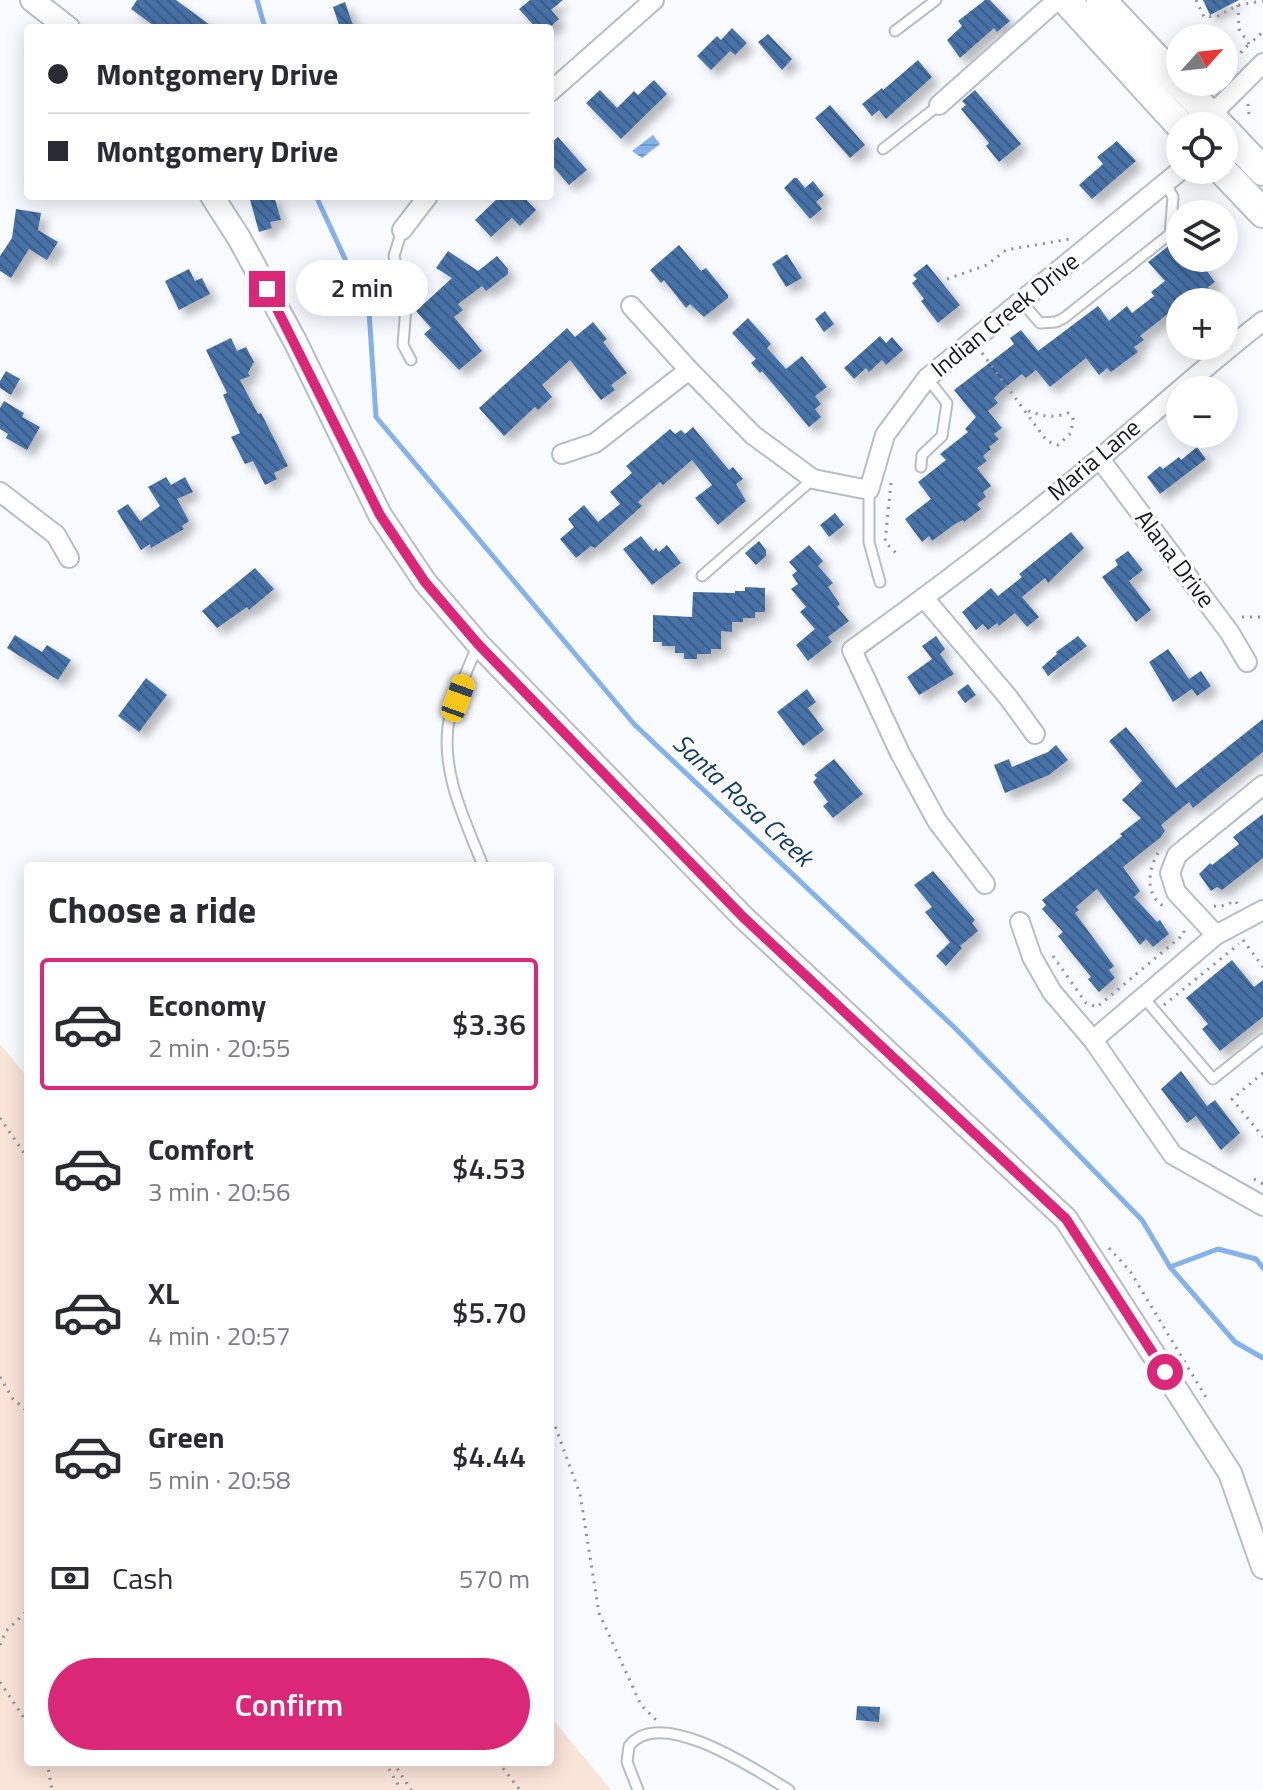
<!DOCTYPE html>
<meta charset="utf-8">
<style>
:root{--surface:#fff;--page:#f2f2f3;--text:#2b2b33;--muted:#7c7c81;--line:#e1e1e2;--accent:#db2777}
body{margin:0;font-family:"Titillium Web",sans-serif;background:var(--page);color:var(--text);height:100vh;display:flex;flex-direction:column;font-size:30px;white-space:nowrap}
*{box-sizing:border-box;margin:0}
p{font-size:26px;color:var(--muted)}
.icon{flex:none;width:44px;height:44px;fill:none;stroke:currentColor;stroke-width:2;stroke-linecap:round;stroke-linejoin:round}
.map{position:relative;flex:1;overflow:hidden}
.sheet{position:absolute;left:24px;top:862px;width:530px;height:904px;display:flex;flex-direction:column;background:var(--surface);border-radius:8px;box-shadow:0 4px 20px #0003}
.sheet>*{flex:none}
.hud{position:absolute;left:24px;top:24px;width:530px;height:176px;border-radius:8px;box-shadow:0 4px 20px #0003;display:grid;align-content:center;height:176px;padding:0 24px;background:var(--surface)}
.needle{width:52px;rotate:63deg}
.tools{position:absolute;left:1166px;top:24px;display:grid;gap:16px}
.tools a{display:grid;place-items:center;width:72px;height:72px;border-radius:50%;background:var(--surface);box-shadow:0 4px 20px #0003;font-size:40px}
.end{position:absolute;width:36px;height:36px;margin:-18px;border:10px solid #db2777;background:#fff;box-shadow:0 0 0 4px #fff}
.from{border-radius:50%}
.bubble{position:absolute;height:56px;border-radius:28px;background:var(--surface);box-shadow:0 4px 20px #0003;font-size:26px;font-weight:600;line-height:56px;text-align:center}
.car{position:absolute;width:24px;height:48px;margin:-24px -12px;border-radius:10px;box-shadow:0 0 6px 2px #0007;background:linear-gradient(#f5c518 24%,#345 0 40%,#f5c518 0 76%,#345 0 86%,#f5c518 0)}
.hud b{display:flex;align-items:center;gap:28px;height:76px;font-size:30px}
.hud b+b{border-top:2px solid var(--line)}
.hud i{width:20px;height:20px;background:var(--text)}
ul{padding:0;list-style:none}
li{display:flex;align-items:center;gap:24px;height:132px;margin:0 16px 12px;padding:0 8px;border:4px solid transparent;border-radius:8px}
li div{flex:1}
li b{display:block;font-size:30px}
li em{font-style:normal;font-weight:600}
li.selected{border-color:var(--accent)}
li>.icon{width:72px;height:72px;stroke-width:1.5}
h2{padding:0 24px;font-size:36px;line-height:96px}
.pay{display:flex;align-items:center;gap:20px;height:88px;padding:0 24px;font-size:30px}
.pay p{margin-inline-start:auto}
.primary-button{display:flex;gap:16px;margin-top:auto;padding:16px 24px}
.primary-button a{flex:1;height:92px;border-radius:48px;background:var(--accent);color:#fff;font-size:32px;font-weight:600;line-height:92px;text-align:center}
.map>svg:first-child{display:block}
.green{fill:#fae3d8}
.water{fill:url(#water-rules)}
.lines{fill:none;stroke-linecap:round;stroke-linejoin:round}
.stream{stroke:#85b2eb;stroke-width:5}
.building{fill:url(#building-back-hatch);filter:url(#shadow)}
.service-casing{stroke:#b7bdc6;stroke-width:13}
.minor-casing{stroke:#b7bdc6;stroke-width:22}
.tertiary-casing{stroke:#b7bdc6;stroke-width:26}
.primary-casing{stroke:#b7bdc6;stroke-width:32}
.path{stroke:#8e9094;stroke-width:3;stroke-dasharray:2 6;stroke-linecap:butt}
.service{stroke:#fff;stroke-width:9}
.minor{stroke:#fff;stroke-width:18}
.tertiary{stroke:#fff;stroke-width:22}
.primary{stroke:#fff;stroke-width:28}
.route{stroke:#db2777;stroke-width:10}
.labels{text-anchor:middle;stroke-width:6;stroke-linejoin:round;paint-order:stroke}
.street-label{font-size:24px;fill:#15171a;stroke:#fff}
.water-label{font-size:26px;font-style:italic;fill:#0e3b6e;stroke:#fff}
</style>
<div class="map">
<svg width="1263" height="1790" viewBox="0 0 1263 1790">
<defs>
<pattern id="water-rules" width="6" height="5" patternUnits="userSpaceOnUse" patternTransform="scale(2)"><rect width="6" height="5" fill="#85b2eb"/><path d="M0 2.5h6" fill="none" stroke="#7298c9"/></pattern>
<pattern id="building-back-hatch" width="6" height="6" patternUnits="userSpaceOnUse" patternTransform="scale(2)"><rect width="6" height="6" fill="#4772a7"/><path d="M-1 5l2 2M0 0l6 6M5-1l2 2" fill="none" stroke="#3a5d87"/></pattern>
<filter id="shadow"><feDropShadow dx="7" dy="7" stdDeviation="4" flood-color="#0004"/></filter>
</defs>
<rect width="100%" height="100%" fill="#f8fbff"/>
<polygon class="green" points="0,1044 28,1078 28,1762 550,1762 550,1716 611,1790 0,1790"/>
<polygon class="water" points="653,135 660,144 642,158 632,151"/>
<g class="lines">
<g class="stream">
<polyline points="257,0 265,28"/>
<polyline points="316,196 369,311 376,417 634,724 956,1029 1142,1220 1170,1267 1235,1342 1263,1358"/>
<polyline points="1170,1267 1218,1249 1256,1259 1263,1268"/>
</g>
</g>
<g class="building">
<polygon points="137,0 176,0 214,28 157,28 131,9"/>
<polygon points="530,0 563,0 551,10 559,19 549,28 536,28 519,9"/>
<polygon points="985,0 990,0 1010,21 997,32 994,28 960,58 947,40 962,26 958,21"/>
<polygon points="1203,0 1239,0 1210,15"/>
<polygon points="345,2 354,28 340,28 333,7"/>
<polygon points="732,28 747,43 735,55 730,51 711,70 697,56 717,36 721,40"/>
<polygon points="768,34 792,59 782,70 758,42"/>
<polygon points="918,60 932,77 886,119 879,110 872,116 862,104 882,88 883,90"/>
<polygon points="654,80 667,94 621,139 586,103 600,90 617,108 634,91 638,95"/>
<polygon points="975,90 1021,144 999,162 986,146 989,143 961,109 966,105 962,101"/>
<polygon points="830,105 865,145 850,158 815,118"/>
<polygon points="558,137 587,170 569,185 550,163 550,144"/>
<polygon points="1117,141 1136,161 1092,199 1079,185 1103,164 1097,157"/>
<polygon points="794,178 797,178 805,188 813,181 824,195 816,202 822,209 810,219 784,188"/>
<polygon points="249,196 274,196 281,220 270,222 272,228 259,232"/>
<polygon points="500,196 523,196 536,210 520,226 512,218 491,237 475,220"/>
<polygon points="16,209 41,213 38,230 58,242 47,260 29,249 11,278 0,271 0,256 12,238"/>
<polygon points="1180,237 1180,258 1197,258 1215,282 1208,287 1211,292 1198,302 1180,302 1180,310 1172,317 1169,313 1140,336 1144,340 1134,347 1138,352 1111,372 1107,368 1099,375 1086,358 1050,387 1036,370 1026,378 1022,374 1001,391 994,398 998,403 988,411 1002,428 994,434 999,439 989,447 991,449 983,456 987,461 977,468 991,486 983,492 986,497 977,504 981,509 964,522 963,520 955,524 932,541 929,536 922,542 905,519 931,499 918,482 946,460 940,454 968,432 965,429 976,417 954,390 1014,344 1010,338 1021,330 1038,351 1098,306 1109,321 1127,306 1132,313 1154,296 1151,292 1165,281 1148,262"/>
<polygon points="679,245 701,271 706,268 728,295 728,298 704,317 690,304 686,308 664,280 661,283 650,270"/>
<polygon points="448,251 478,271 497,256 508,269 508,274 486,291 482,286 458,304 463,310 454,317 482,351 459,370 424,334 431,328 416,311 452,278 436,268"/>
<polygon points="787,254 802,278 786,287 772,264"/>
<polygon points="927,264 960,305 938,323 921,301 924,299 912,283 917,279 913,275"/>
<polygon points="189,269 195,281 202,278 210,294 179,310 165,281"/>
<polygon points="825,311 834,324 824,332 815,319"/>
<polygon points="748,318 771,344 767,348 786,369 802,356 827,387 815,396 821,404 815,409 821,417 809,427 762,371 760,373 751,363 756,359 732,333"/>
<polygon points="593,322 607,339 603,342 627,373 611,385 615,390 601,400 570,360 542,385 552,397 538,410 535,407 504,436 479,408 567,328 575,337"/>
<polygon points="880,336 886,343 892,337 903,350 886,365 882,360 869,372 866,368 854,379 844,368"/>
<polygon points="231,338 237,351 246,347 254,362 248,373 250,376 240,380 258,414 261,413 288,466 274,473 277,479 265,485 253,461 245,464 231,437 240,433 223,395 227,393 206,350"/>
<polygon points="6,371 20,379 11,395 0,388 0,381"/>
<polygon points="4,401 24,413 22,417 40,427 27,450 6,438 8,434 0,429 0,408"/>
<polygon points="693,427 729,470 733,467 743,479 736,484 746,501 718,525 695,498 712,485 692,460 663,485 660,482 638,502 642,506 595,548 591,546 576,558 560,539 574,527 568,519 584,505 598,522 620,504 610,492 632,473 626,466 670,429 675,434 681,430 685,434"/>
<polygon points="1197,447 1206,459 1160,494 1147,477 1160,466 1163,469 1179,457 1181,460"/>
<polygon points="166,477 171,485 185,477 193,492 177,499 189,521 182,526 184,529 151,548 150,544 141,550 117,511 128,504 140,521 160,506 148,487"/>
<polygon points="835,513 844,525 829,537 820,525"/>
<polygon points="1071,532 1084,548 1048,583 1045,578 1022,597 1039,617 1027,627 1015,613 999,626 997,623 988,630 983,624 976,630 962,612 991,588 998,596 1022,577 1019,574"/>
<polygon points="641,536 653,551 656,548 659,552 667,545 681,563 652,585 623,549"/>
<polygon points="759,541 766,550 766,556 756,565 745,553"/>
<polygon points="809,545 823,561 818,566 833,583 828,587 840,604 837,607 849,621 828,637 832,642 808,661 796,645 815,629 800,612 806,607 791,589 798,584 792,575 797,571 789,562"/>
<polygon points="1128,551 1143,570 1129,581 1151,610 1136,622 1102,577 1118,565 1115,560"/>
<polygon points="255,568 274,589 249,610 247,607 217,628 202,611"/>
<polygon points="745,587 765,588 765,612 755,612 755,618 743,618 743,622 732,622 732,632 721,631 721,649 711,649 711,654 697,654 697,659 684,659 684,653 675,653 675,646 662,646 662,642 653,642 653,615 692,617 693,592 735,593 735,591 745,591"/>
<polygon points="15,635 42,652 47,645 71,660 58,680 7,648"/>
<polygon points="936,636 945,649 940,654 954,674 919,695 907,677 932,659 922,646"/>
<polygon points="1078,636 1087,646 1048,676 1042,667 1057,654 1056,652"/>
<polygon points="1168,649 1189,679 1201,671 1211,686 1197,696 1192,689 1173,702 1149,662"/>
<polygon points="146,678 167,695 139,732 118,716"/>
<polygon points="968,684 976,695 965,703 957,692"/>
<polygon points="807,689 816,702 808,708 824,730 803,746 777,712"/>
<polygon points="1263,719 1263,752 1193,808 1189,802 1161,825 1165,831 1160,838 1123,867 1140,891 1134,897 1157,922 1160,920 1169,934 1153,947 1146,939 1140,945 1097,889 1076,907 1079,910 1075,913 1114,966 1109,970 1115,978 1099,992 1088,979 1091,977 1058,936 1063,932 1042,909 1046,905 1042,900 1122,836 1120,834 1141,818 1122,800 1142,781 1109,741 1126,727 1176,788"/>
<polygon points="1056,745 1068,760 1049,775 1005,793 994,765 1009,759 1012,767 1048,752"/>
<polygon points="834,759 863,794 833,818 823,806 828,802 813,782 817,778 814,775"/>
<polygon points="1263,814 1263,858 1222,890 1217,887 1211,891 1199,874 1210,863 1212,865 1239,844 1233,837"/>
<polygon points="933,871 975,920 972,923 978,931 960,946 962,948 946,966 936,956 950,942 925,912 932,907 914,885"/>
<polygon points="1232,960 1254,987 1263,980 1263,1017 1220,1051 1202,1029 1208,1024 1186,998"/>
<polygon points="1181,1071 1207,1106 1215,1100 1240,1133 1221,1150 1196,1116 1187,1123 1161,1089"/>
<polygon points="857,1706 880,1707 879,1722 856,1720"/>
</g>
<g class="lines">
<defs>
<g id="service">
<polyline points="895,31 936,0"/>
<polyline points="883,149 939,105"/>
<polyline points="402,230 394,256 406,306 403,345 411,360"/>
<polyline points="1021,301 1040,323 1056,322 1064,318 1170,234 1173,197 1166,184"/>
<polyline points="921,467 922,455 942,436 947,403 927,378"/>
<polyline points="869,490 869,542 880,582"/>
<polyline points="702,576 813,479"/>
<path d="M 478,644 C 469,667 451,704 448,727 C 442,776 466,822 483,866"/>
<polyline points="1144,998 1213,1079 1263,1039"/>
<path d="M 638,1790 L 627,1762 L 629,1746 C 660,1705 756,1770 789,1790"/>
</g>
<g id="minor">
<polyline points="550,92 654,0"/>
<polyline points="939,105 1057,0"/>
<polyline points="1210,116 1263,63"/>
<polyline points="402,230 428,196"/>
<polyline points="631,306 689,370 753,435 813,479 869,490 885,435 927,378 1181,170"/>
<polyline points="562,454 595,443 689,370"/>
<polyline points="1100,459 1230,633 1247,662"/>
<polyline points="0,492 56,535 69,558"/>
<polyline points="924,598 1008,697 1035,734"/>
<path d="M 985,884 L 937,821 L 900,753 L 852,650 C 936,590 1020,526 1099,459 C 1154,413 1206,365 1263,321"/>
<polyline points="1020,922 1032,957 1052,992 1093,1040 1173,1155 1263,1206"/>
<polyline points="1216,935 1176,892 1170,873 1177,855 1263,785"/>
<polyline points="1093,1040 1216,935 1263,910"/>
</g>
<g id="tertiary">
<polyline points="32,0 68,28"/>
<polyline points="212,196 239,238 295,341 380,515 425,582 478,644 743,917 1066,1219 1230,1473 1263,1567"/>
</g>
<g id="primary">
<polyline points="1066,0 1181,126"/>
<polyline points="1101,0 1220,126"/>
<polyline points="1224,130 1263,171"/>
<polyline points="1222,170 1263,213"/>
</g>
</defs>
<use href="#service" class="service-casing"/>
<use href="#minor" class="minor-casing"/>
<use href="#tertiary" class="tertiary-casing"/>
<use href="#primary" class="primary-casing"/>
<g class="path">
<polyline points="1196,0 1204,17 1218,16 1238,5 1263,1"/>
<polyline points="1238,5 1239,29 1249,44 1263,32"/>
<polyline points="1224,70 1249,44"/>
<polyline points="1248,104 1249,114"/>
<polyline points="947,279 987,265 1006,250 1070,239"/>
<path d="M 982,353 L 1047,441 L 1058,445 L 1071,433 L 1073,418 L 1068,413 C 1052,419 1039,416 1023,408"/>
<polyline points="891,483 885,542 896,553"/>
<polyline points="1242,617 1263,617"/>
<path d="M 1158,853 C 1147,871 1145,898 1167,908"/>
<polyline points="1214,906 1219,907 1236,901 1238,906"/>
<polyline points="1243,940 1263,967"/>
<polyline points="1053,956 1086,1003 1097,1007 1184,934 1184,928"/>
<polyline points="1164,1005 1239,944"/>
<polyline points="1263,1073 1232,1099 1263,1137"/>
<polyline points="0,1118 28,1159"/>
<polyline points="1254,1179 1263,1184"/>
<polyline points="1109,1248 1130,1271 1207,1399"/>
<polyline points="0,1377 13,1399 28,1412"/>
<polyline points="550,1421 555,1426 580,1494 599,1613 641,1705 657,1721"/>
<polyline points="0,1645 6,1631 28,1610"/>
<polyline points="0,1682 28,1724"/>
<polyline points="47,1762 52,1790"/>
<polyline points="385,1762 401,1790"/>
<polyline points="393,1762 411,1790"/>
<polyline points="498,1762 520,1790"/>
</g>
<use href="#service" class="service"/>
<use href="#minor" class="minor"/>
<use href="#tertiary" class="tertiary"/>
<use href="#primary" class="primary"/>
</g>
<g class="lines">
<polyline class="route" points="267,289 380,515 425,582 478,644 743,917 1066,1219 1165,1372"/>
</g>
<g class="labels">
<g class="street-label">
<text transform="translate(1005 315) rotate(-39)" y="8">Indian Creek Drive</text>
<text transform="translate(1094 460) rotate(-40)" y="8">Maria Lane</text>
<text transform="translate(1175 559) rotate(53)" y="8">Alana Drive</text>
</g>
<g class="water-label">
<text transform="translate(743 800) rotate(43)" y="9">Santa Rosa Creek</text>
</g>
</g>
</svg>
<div class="tools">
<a><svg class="needle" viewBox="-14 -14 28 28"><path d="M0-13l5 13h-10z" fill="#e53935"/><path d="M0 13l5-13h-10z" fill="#7c7c81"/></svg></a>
<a><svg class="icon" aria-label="locate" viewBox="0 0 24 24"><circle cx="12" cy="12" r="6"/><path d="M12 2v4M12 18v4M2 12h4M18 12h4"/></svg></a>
<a><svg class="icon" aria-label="layers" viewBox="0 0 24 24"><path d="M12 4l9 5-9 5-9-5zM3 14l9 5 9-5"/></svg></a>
<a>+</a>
<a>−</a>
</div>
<i class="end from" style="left:1165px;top:1372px"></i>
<i class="end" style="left:267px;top:289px"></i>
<div class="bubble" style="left:296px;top:260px;width:132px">2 min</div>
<i class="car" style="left:458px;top:698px;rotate:20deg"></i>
<div class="hud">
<b><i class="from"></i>Montgomery Drive</b>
<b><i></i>Montgomery Drive</b>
</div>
<section class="sheet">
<h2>Choose a ride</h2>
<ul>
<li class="selected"><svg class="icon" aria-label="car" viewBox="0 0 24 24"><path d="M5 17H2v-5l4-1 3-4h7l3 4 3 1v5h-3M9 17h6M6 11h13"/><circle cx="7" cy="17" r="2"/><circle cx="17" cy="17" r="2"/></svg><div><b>Economy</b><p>2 min · 20:55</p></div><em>$3.36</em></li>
<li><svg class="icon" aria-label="car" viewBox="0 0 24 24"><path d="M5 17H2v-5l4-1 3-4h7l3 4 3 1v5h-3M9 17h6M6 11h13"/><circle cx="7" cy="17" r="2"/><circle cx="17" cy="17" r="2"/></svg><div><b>Comfort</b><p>3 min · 20:56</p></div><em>$4.53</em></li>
<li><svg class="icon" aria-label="car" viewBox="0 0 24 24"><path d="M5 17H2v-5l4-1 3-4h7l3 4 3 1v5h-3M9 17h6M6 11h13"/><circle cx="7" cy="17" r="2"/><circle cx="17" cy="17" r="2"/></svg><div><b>XL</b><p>4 min · 20:57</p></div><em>$5.70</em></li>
<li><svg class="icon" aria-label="car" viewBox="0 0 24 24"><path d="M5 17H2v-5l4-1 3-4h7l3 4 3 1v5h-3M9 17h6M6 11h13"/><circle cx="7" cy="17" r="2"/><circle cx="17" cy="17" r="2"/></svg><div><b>Green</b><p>5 min · 20:58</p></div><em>$4.44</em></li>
</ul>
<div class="pay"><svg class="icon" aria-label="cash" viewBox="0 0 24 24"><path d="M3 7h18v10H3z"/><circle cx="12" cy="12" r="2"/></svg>Cash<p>570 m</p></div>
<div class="primary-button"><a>Confirm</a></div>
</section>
</div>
